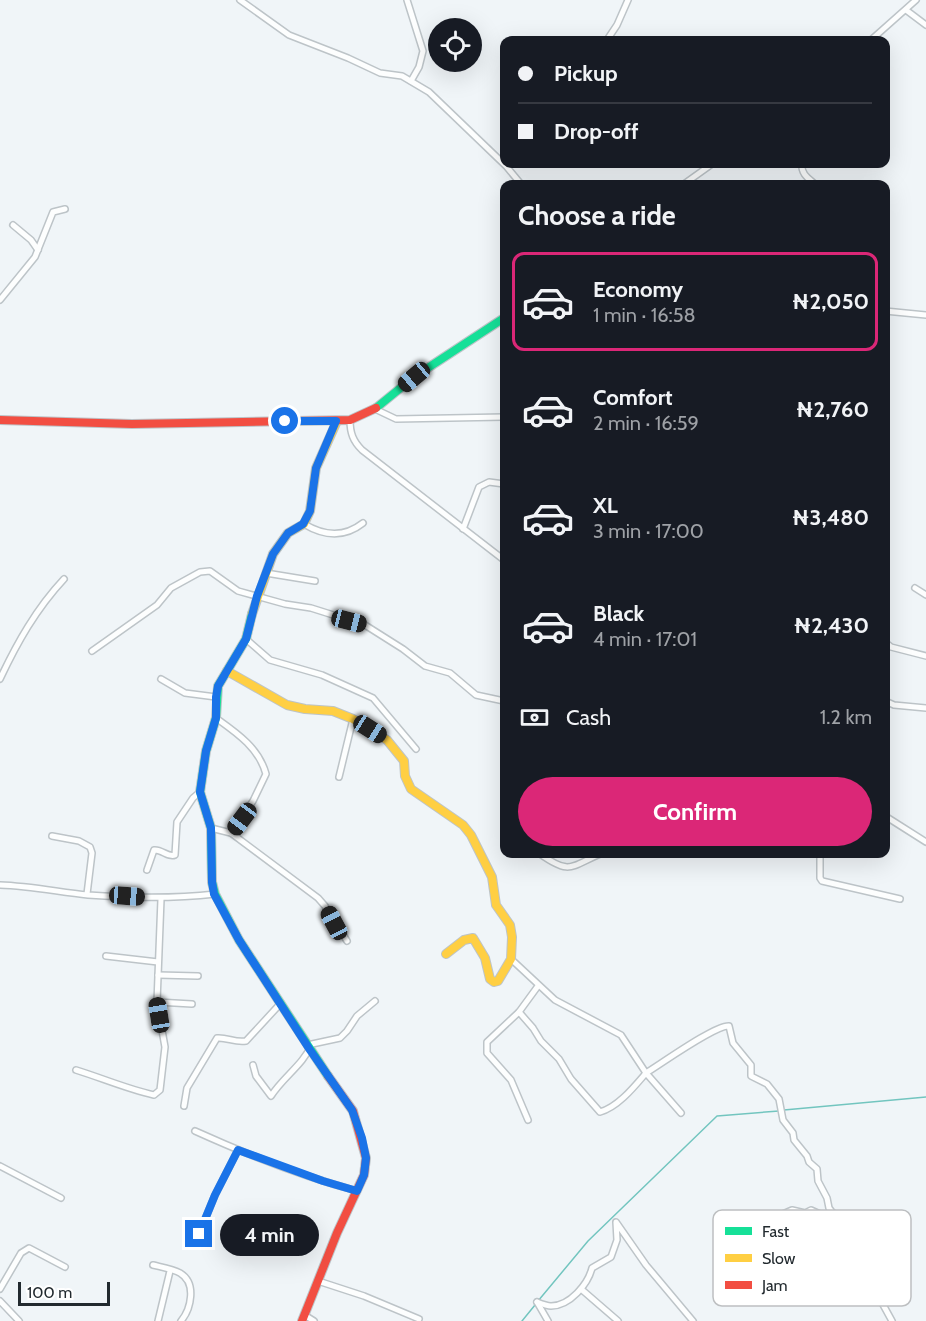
<!DOCTYPE html>
<meta charset="utf-8">
<style>
:root{--surface:#171b24;--page:#20242c;--text:#f1f3f6;--muted:#9ea1a6;--line:#363941;--accent:#db2777}
body{margin:0;font-family:Cabin,sans-serif;background:var(--page);color:var(--text);height:100vh;display:flex;flex-direction:column;font-size:22px;white-space:nowrap}
*{box-sizing:border-box;margin:0}
p{font-size:20px;color:var(--muted)}
.icon{flex:none;width:33px;height:33px;fill:none;stroke:currentColor;stroke-width:2;stroke-linecap:round;stroke-linejoin:round}
.map{position:relative;flex:1;overflow:hidden}
.side{position:absolute;left:500px;top:180px;width:390px;height:678px;display:flex;flex-direction:column;background:var(--surface);border-radius:12px;box-shadow:0 6px 24px #0002}
.side>*{flex:none}
.guide{position:absolute;left:500px;top:36px;width:390px;height:132px;border-radius:12px;box-shadow:0 6px 24px #0002;display:grid;align-content:center;height:132px;padding:0 18px;background:var(--surface)}
.tools{position:absolute;left:428px;top:18px;display:grid;gap:12px}
.tools a{display:grid;place-items:center;width:54px;height:54px;border-radius:50%;background:var(--surface);box-shadow:0 6px 24px #0002;font-size:30px}
.scale{position:absolute;left:18px;bottom:15px;width:92px;box-sizing:border-box;padding-left:6px;border:3px solid #222a2f;border-top:0;font-size:16px;line-height:21px;white-space:nowrap;color:#222a2f;-webkit-text-stroke:4px #fff;paint-order:stroke}
.end{position:absolute;width:27px;height:27px;margin:-14px;border:8px solid #1a73e8;background:#fff;box-shadow:0 0 0 3px #fff}
.from{border-radius:50%}
.bubble{position:absolute;height:42px;border-radius:21px;background:var(--surface);box-shadow:0 6px 24px #0002;font-size:20px;font-weight:800;line-height:42px;text-align:center}
.car{position:absolute;width:18px;height:36px;margin:-18px -9px;border-radius:8px;box-shadow:0 0 4px 2px #0007;background:linear-gradient(#222 24%,#8ab4d8 0 40%,#222 0 76%,#8ab4d8 0 86%,#222 0)}
.guide b{display:flex;align-items:center;gap:21px;height:57px;font-size:22px}
.guide b+b{border-top:2px solid var(--line)}
.guide i{width:15px;height:15px;background:var(--text)}
ul{padding:0;list-style:none}
li{display:flex;align-items:center;gap:18px;height:99px;margin:0 12px 9px;padding:0 6px;border:3px solid transparent;border-radius:12px}
li div{flex:1}
li b{display:block;font-size:22px}
li em{font-style:normal;font-weight:800}
li.current{border-color:var(--accent)}
li>.icon{width:54px;height:54px;stroke-width:1.5}
h2{padding:0 18px;font-size:27px;line-height:72px}
.pay{display:flex;align-items:center;gap:15px;height:66px;padding:0 18px;font-size:22px}
.pay p{margin-inline-start:auto}
.button{display:flex;gap:12px;margin-top:auto;padding:12px 18px}
.button a{flex:1;height:69px;border-radius:36px;background:var(--accent);color:#fff;font-size:24px;font-weight:800;line-height:69px;text-align:center}
.map>svg:first-child{display:block}
.lines{fill:none;stroke-linecap:round;stroke-linejoin:round}
.stream{stroke:#72c5bf;stroke-width:1.5}
.street-casing{stroke:#bdc4c8;stroke-width:8}
.fast-casing{stroke:#bdc4c8;stroke-width:10}
.slow-casing{stroke:#bdc4c8;stroke-width:10}
.jam-casing{stroke:#bdc4c8;stroke-width:10}
.street{stroke:#fdfefe;stroke-width:5}
.fast{stroke:#16e098;stroke-width:8}
.slow{stroke:#ffcf43;stroke-width:8}
.jam{stroke:#f24e42;stroke-width:8}
.route{stroke:#1a73e8;stroke-width:8}
.key{fill:#fff;stroke:#bdbfc1;stroke-width:1.5}
.key-label{font-size:16px;fill:#222a2f}
</style>
<div class="map">
<svg width="926" height="1321" viewBox="0 0 926 1321">
<rect width="100%" height="100%" fill="#f0f5f8"/>
<g class="lines">
<g class="stream">
<polyline points="784,1110 926,1097"/>
<polyline points="538,1301 588,1241 717,1116 779,1111"/>
<polyline points="522,1321 535,1305"/>
</g>
<defs>
<g id="street">
<polyline points="240,0 289,35 348,58 380,73 402,76 429,92 506,166 521,184"/>
<polyline points="407,0 423,51 419,67 411,81"/>
<polyline points="906,10 926,25"/>
<polyline points="607,40 617,25 628,0"/>
<polyline points="871,40 916,0"/>
<path d="M 802,164 C 801,174 808,178 815,184"/>
<polyline points="684,184 712,164"/>
<polyline points="13,225 31,240 38,250"/>
<polyline points="0,300 35,257 53,212 65,209"/>
<polyline points="885,311 926,315"/>
<polyline points="375,409 396,419 504,417"/>
<path d="M 350,420 C 350,433 353,441 362,450 L 504,560"/>
<path d="M 304,524 C 324,536 344,538 363,523"/>
<polyline points="463,529 479,487 489,482 504,484"/>
<polyline points="266,573 315,581"/>
<polyline points="915,588 926,595"/>
<polyline points="246,639 270,660 322,675 373,698 416,749"/>
<polyline points="885,642 891,647 926,656"/>
<polyline points="92,651 157,605 171,588 200,572 210,571 238,591 285,604 311,608 365,625 403,649 425,666 450,673 476,695 504,701"/>
<path d="M 0,679 C 17,643 36,609 64,579"/>
<polyline points="161,679 185,693 216,697"/>
<polyline points="885,701 894,705 926,708"/>
<polyline points="339,777 353,719"/>
<polyline points="885,816 926,842"/>
<path d="M 211,828 L 231,833 L 253,801 L 266,774 C 259,748 237,733 216,718"/>
<polyline points="231,833 318,898 325,906 347,941"/>
<polyline points="52,836 79,841 90,847 92,853 87,894"/>
<path d="M 540,854 C 570,875 570,867 600,854"/>
<polyline points="820,854 820,878 822,881 900,899"/>
<path d="M 147,870 L 154,850 C 162,849 168,858 175,855 L 177,822 L 193,798 L 200,792"/>
<path d="M 0,885 C 30,886 59,892 88,895 C 131,898 172,899 215,894"/>
<polyline points="106,956 158,962"/>
<path d="M 511,959 L 555,1000 L 621,1035 L 646,1073 C 634,1087 618,1107 600,1112 L 571,1079 L 559,1059 L 541,1041 L 533,1028 L 519,1012 L 487,1042 L 487,1053 L 511,1080 L 528,1120"/>
<polyline points="158,975 198,976"/>
<polyline points="157,1002 192,1004"/>
<polyline points="519,1012 538,986"/>
<path d="M 253,1065 L 256,1076 L 271,1096 C 283,1077 303,1065 312,1044 L 340,1038 L 347,1031 L 357,1016 L 375,1001"/>
<path d="M 76,1070 C 102,1078 127,1089 154,1095 L 160,1090 L 165,1047 L 157,1002 L 161,899"/>
<path d="M 184,1106 L 187,1088 L 217,1038 C 227,1037 235,1043 246,1041 L 281,1003"/>
<path d="M 681,1113 L 646,1073 C 661,1064 715,1025 729,1026 L 733,1043 L 751,1065 L 751,1076 L 767,1084 L 779,1099 L 783,1120 L 793,1133 L 794,1140 L 807,1156 L 809,1162 L 817,1169 L 818,1181 L 827,1198 L 829,1208 L 850,1236 L 859,1261 L 892,1321"/>
<path d="M 195,1131 C 248,1155 301,1176 357,1191"/>
<polyline points="0,1166 61,1198"/>
<path d="M 833,1213 L 822,1215 L 811,1210 L 805,1213 L 792,1210 L 776,1217 C 773,1236 783,1249 795,1263 L 809,1257 L 817,1260 L 830,1251 L 859,1261"/>
<polyline points="199,1234 215,1195 238,1150"/>
<path d="M 153,1265 C 161,1267 173,1269 180,1273 C 197,1283 191,1309 181,1321"/>
<polyline points="318,1281 364,1296 419,1319"/>
<polyline points="0,1289 21,1253 29,1248 65,1267"/>
<polyline points="581,1289 618,1321"/>
<polyline points="0,1301 19,1321"/>
<path d="M 537,1302 C 542,1304 547,1306 551,1306 C 570,1306 588,1284 592,1268 L 611,1257 L 617,1240 L 616,1222 L 646,1265 L 693,1321"/>
<polyline points="537,1302 548,1321"/>
<polyline points="306,1316 314,1321"/>
<polyline points="158,1321 170,1271"/>
</g>
<g id="fast">
<polyline points="376,408 414,377 504,318"/>
<polyline points="252,614 246,639 218,686 216,718 206,751 200,792 211,828 212,882 215,894 239,940 328,1076"/>
</g>
<g id="slow">
<polyline points="252,614 273,554 288,533 304,524 310,511 316,468 337,421"/>
<polyline points="227,671 287,705 305,709 333,711 353,719 387,740 404,761 405,776 411,789 463,825 471,835 492,877 496,905 510,925 512,937 511,959 498,981 494,982 490,979 485,958 473,938 464,940 446,954"/>
</g>
<g id="jam">
<polyline points="0,420 132,424 350,420 376,408"/>
<polyline points="302,1321 337,1233 364,1175 366,1158 353,1111 328,1076"/>
</g>
</defs>
<use href="#street" class="street-casing"/>
<use href="#fast" class="fast-casing"/>
<use href="#slow" class="slow-casing"/>
<use href="#jam" class="jam-casing"/>
<use href="#street" class="street"/>
<use href="#fast" class="fast"/>
<use href="#slow" class="slow"/>
<use href="#jam" class="jam"/>
</g>
<g class="lines">
<polyline class="route" points="199,1234 215,1195 238,1150 323,1181 357,1191 364,1175 366,1158 362,1138 352,1110 310,1050 239,940 214,894 212,882 211,828 200,792 206,751 216,718 216,697 218,686 246,639 257,596 273,554 288,533 303,524 310,511 316,468 336,421 285,421"/>
</g>
<rect x="713" y="1210" width="198" height="96" rx="9" class="key"/>
<rect x="725" y="1227" width="27" height="8" fill="#16e098"/>
<rect x="725" y="1254" width="27" height="8" fill="#ffcf43"/>
<rect x="725" y="1281" width="27" height="8" fill="#f24e42"/>
<g class="key-label">
<text x="762" y="1237">Fast</text>
<text x="762" y="1264">Slow</text>
<text x="762" y="1291">Jam</text>
</g>
</svg>
<div class="tools">
<a><svg class="icon" aria-label="locate" viewBox="0 0 24 24"><circle cx="12" cy="12" r="6"/><path d="M12 2v4M12 18v4M2 12h4M18 12h4"/></svg></a>
</div>
<div class="scale">100 m</div>
<i class="end from" style="left:285px;top:421px"></i>
<i class="end" style="left:199px;top:1234px"></i>
<div class="bubble" style="left:220px;top:1214px;width:99px">4 min</div>
<i class="car" style="left:414px;top:377px;rotate:230deg"></i>
<i class="car" style="left:349px;top:621px;rotate:104deg"></i>
<i class="car" style="left:370px;top:729px;rotate:122deg"></i>
<i class="car" style="left:242px;top:819px;rotate:217deg"></i>
<i class="car" style="left:127px;top:896px;rotate:94deg"></i>
<i class="car" style="left:334px;top:923px;rotate:332deg"></i>
<i class="car" style="left:159px;top:1015px;rotate:351deg"></i>
<div class="guide">
<b><i class="from"></i>Pickup</b>
<b><i></i>Drop-off</b>
</div>
<section class="side">
<h2>Choose a ride</h2>
<ul>
<li class="current"><svg class="icon" aria-label="car" viewBox="0 0 24 24"><path d="M5 17H2v-5l4-1 3-4h7l3 4 3 1v5h-3M9 17h6M6 11h13"/><circle cx="7" cy="17" r="2"/><circle cx="17" cy="17" r="2"/></svg><div><b>Economy</b><p>1 min · 16:58</p></div><em>₦2,050</em></li>
<li><svg class="icon" aria-label="car" viewBox="0 0 24 24"><path d="M5 17H2v-5l4-1 3-4h7l3 4 3 1v5h-3M9 17h6M6 11h13"/><circle cx="7" cy="17" r="2"/><circle cx="17" cy="17" r="2"/></svg><div><b>Comfort</b><p>2 min · 16:59</p></div><em>₦2,760</em></li>
<li><svg class="icon" aria-label="car" viewBox="0 0 24 24"><path d="M5 17H2v-5l4-1 3-4h7l3 4 3 1v5h-3M9 17h6M6 11h13"/><circle cx="7" cy="17" r="2"/><circle cx="17" cy="17" r="2"/></svg><div><b>XL</b><p>3 min · 17:00</p></div><em>₦3,480</em></li>
<li><svg class="icon" aria-label="car" viewBox="0 0 24 24"><path d="M5 17H2v-5l4-1 3-4h7l3 4 3 1v5h-3M9 17h6M6 11h13"/><circle cx="7" cy="17" r="2"/><circle cx="17" cy="17" r="2"/></svg><div><b>Black</b><p>4 min · 17:01</p></div><em>₦2,430</em></li>
</ul>
<div class="pay"><svg class="icon" aria-label="cash" viewBox="0 0 24 24"><path d="M3 7h18v10H3z"/><circle cx="12" cy="12" r="2"/></svg>Cash<p>1.2 km</p></div>
<div class="button"><a>Confirm</a></div>
</section>
</div>
